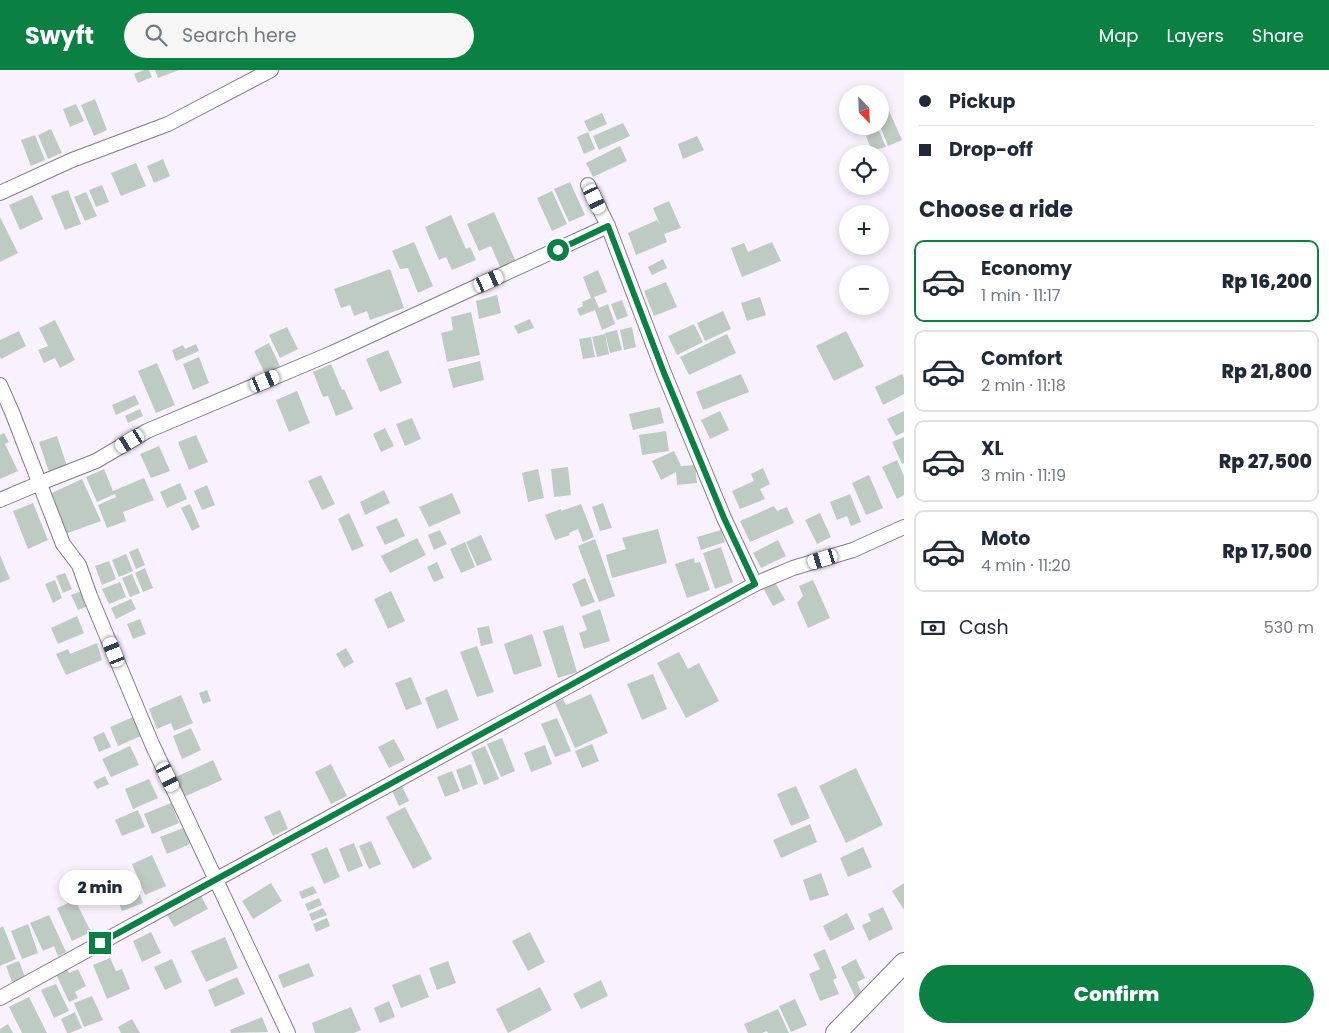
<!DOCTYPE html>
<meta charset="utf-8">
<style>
:root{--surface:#fff;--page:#f6f6f7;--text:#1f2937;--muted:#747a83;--line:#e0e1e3;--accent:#0b8043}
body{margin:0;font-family:Poppins,sans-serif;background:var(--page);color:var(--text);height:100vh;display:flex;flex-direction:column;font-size:19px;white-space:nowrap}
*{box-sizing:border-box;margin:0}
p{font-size:16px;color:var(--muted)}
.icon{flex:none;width:28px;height:28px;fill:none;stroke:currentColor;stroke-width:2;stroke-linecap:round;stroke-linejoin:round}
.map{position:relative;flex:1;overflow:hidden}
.details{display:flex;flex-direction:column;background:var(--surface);width:425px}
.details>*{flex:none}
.guide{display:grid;align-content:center;height:110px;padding:0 15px;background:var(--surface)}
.needle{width:32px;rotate:157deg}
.controls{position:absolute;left:839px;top:15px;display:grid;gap:10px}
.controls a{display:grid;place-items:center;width:50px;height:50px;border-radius:50%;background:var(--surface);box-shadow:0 2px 8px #0003;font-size:25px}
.end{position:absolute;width:22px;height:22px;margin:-11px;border:6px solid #0b8043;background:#fff;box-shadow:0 0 0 2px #fff}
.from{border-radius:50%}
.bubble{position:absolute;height:35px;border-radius:18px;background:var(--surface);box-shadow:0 2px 8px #0003;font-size:16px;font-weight:800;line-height:35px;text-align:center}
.car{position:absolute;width:15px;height:30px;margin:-15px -8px;border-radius:6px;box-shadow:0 0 4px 1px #0007;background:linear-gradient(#fff 24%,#345 0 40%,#fff 0 76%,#345 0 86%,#fff 0)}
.guide b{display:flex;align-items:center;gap:18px;height:48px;font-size:19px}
.guide b+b{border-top:1px solid var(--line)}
.guide i{width:12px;height:12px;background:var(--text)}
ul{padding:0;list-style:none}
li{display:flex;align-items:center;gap:15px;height:82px;margin:0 10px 8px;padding:0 5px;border:2px solid var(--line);border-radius:10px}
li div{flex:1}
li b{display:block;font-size:19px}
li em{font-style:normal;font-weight:800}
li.selected{border-color:var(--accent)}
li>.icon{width:45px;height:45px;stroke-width:1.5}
h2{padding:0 15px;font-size:22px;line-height:60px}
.pay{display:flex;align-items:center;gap:12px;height:55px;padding:0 15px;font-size:19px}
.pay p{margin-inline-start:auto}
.action{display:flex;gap:10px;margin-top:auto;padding:10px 15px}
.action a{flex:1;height:58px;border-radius:30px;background:var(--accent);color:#fff;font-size:20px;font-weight:800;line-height:58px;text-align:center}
header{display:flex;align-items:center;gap:30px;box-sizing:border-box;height:70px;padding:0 25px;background:var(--accent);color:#fff}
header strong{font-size:24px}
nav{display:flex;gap:28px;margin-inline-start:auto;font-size:18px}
.search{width:350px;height:45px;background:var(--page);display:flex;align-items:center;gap:12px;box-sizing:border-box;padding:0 18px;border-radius:28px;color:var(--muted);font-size:19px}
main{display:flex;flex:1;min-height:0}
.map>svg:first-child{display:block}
.building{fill:#bdcbc2}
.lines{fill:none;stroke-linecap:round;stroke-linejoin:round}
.street-casing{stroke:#857d89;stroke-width:16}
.secondary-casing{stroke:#857d89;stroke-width:22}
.street{stroke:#fff;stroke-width:14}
.secondary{stroke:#fff;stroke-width:20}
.route{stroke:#0b8043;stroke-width:6}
</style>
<header>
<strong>Swyft</strong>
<div class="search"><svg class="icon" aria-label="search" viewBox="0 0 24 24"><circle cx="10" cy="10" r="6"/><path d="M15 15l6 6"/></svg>Search here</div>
<nav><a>Map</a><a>Layers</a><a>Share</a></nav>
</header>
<main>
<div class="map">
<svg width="904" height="963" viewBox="0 0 904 963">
<rect width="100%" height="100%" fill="#faf1ff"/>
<g class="building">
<polygon points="144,0 149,0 152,7 138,13 134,4"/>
<polygon points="155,0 179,0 158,8"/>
<polygon points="95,29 107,60 94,66 81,35"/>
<polygon points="76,34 84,51 70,57 63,39"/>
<polygon points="889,41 902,70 888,76 880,56 880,45"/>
<polygon points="602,43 607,54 589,62 584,51"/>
<polygon points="623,53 630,66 599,80 593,66"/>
<polygon points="51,59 62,83 48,89 38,65"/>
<polygon points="879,61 886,77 872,81 866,66"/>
<polygon points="588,62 595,79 584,84 577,67"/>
<polygon points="35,65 45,90 31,96 21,70"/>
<polygon points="697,66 704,80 683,89 678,74"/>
<polygon points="620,76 627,91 593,107 586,93"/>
<polygon points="163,89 170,106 154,113 147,96"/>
<polygon points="136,93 146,116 121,126 111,103"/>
<polygon points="570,112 585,145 569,152 554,119"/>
<polygon points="102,115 109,132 96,137 89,120"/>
<polygon points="68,120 81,154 65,160 51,126"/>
<polygon points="552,121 567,154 552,161 537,128"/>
<polygon points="86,122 97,146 85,151 74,127"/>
<polygon points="32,125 43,149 20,160 9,135"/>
<polygon points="669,131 681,158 664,164 667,172 636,185 628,163 657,150 660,155 653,138"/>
<polygon points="494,142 516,192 501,199 491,176 479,181 467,154"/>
<polygon points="451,145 466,179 470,177 476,190 452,200 446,187 439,190 425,157"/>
<polygon points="0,147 18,183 0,192"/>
<polygon points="414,172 433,216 418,223 408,198 400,199 392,181"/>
<polygon points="772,172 781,191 742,207 731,178 744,173 748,182"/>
<polygon points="663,189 667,198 652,205 648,197"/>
<polygon points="390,199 404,238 370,250 367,241 354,246 350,235 341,238 334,219"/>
<polygon points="598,200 607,222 594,227 599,238 608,234 615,254 602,260 595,240 580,246 577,239 583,236 582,232 591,228 583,207"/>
<polygon points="666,212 677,237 654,246 644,221"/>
<polygon points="497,225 501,243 479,249 476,231"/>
<polygon points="760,227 766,245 747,251 741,233"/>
<polygon points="622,230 628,246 617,250 611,234"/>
<polygon points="723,241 731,259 705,271 697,253"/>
<polygon points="471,242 480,285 447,292 441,263 453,260 451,247"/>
<polygon points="530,249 534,258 518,264 514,256"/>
<polygon points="55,250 75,290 60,298 55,288 44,293 38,280 48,276 39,258"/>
<polygon points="694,254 703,272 677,285 668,266"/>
<polygon points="287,257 298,279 280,288 269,265"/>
<polygon points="632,257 636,277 624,280 620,260"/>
<polygon points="617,260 622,280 610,283 605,263"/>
<polygon points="19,261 26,276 1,289 0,287 0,270"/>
<polygon points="846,261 864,296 834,311 816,276"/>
<polygon points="605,264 609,284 597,287 592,267"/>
<polygon points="727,264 736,283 689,305 680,287"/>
<polygon points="591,267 595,287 583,289 579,269"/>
<polygon points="269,273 280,296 265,304 254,281"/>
<polygon points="196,274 199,281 176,291 172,280 183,275 185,279"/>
<polygon points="388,280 402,313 380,322 366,289"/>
<polygon points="199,287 209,313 193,320 183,294"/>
<polygon points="480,291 484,310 453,318 448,299"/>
<polygon points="157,293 175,335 156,343 138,301"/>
<polygon points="331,294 342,320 344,319 353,339 336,346 328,326 323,327 313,302"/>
<polygon points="741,304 749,322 703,340 696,322"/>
<polygon points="902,304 904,308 904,324 883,335 875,317"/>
<polygon points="297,321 310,353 289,362 276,330"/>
<polygon points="135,325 139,334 116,345 112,335"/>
<polygon points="660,337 664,353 633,360 629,344"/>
<polygon points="140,339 143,346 128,353 125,346"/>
<polygon points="720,341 729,360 710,369 701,350"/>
<polygon points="904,341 904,362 896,366 887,349"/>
<polygon points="412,348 421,369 405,376 396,354"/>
<polygon points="385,358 394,376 381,382 373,364"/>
<polygon points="666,361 669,381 642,385 639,365"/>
<polygon points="4,363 9,372 5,374 18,401 0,409 0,365"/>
<polygon points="196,365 208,392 189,400 178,372"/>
<polygon points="57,366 67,396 49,402 39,372"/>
<polygon points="904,367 904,393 902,394 892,372"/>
<polygon points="159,376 170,401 151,408 140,384"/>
<polygon points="674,381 681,396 695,395 697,413 677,415 676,402 661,410 652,391"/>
<polygon points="897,390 904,406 904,425 897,429 882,397"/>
<polygon points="568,397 571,425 554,427 551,399"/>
<polygon points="763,398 770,414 760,419 765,429 740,439 732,421 754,411 751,404"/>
<polygon points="104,399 113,421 144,408 154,430 123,442 126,451 107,458 98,435 116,427 115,424 97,432 86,407"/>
<polygon points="538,399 544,428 528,432 522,403"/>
<polygon points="321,405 335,434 322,440 308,411"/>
<polygon points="869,405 883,438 866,445 852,413"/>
<polygon points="82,409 101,451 65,464 52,423"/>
<polygon points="180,413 187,429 167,438 160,422"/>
<polygon points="207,415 215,435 202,440 194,421"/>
<polygon points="384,420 390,433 365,445 360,432"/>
<polygon points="452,423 461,443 429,457 419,437"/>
<polygon points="850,424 861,452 851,456 847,446 837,450 830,432"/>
<polygon points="33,433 48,470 28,479 13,441"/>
<polygon points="603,433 612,458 600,461 592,437"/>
<polygon points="190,434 200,457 192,461 181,438"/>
<polygon points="581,434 594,467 583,472 578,459 569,463 570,465 555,470 545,445 561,439 561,441"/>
<polygon points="774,436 777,441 787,437 794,453 750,472 740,451"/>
<polygon points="349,443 364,476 352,481 338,449"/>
<polygon points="820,443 831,467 817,474 805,450"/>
<polygon points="397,448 405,466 385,475 376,457"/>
<polygon points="658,459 667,493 612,508 606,485 626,479 622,468"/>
<polygon points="440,460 447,474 434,480 428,465"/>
<polygon points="721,460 725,472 701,480 697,467"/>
<polygon points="481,465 492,490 477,496 466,472"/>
<polygon points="417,468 426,485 390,503 381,486"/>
<polygon points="595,469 615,526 599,532 578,476"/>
<polygon points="778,470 786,486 761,498 753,483"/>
<polygon points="465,472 475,497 461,503 450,479"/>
<polygon points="721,477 733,512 715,519 703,483"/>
<polygon points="138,478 145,495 136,499 129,482"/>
<polygon points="126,484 133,501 119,507 112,490"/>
<polygon points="0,485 10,509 0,513"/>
<polygon points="694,488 695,493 700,492 710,520 687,528 675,494"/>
<polygon points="109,491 116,509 102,515 95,496"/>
<polygon points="437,492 444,508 434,512 427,497"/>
<polygon points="145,498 153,518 143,522 135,503"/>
<polygon points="65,503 72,519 63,523 56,506"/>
<polygon points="132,504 140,523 130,527 122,508"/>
<polygon points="585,508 595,532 581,537 572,514"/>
<polygon points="55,510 62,528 53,533 45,514"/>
<polygon points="813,510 830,548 808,558 797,533 803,526 799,516"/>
<polygon points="120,512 126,527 109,534 102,519"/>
<polygon points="775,512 785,530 773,536 763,518"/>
<polygon points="84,520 90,535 78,540 71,525"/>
<polygon points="391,521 405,551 388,559 374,529"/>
<polygon points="131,529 136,539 116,549 111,538"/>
<polygon points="600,539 610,571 584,579 579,563 587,560 582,546"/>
<polygon points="77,546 84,563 58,574 51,558"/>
<polygon points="140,549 146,564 133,569 127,554"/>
<polygon points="563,555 577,602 558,608 543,561"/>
<polygon points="489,556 493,573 481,576 477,558"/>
<polygon points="532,564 542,596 514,605 504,574"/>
<polygon points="97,573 102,590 66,605 56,584 68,579 70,584"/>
<polygon points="477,576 494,622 477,627 460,582"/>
<polygon points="346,578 354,592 344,598 336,584"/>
<polygon points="679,582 688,599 699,593 719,631 686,648 657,593"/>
<polygon points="653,604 667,639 642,650 627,614"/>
<polygon points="411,607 422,634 406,640 395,613"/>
<polygon points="447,619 459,650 437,659 425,628"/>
<polygon points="207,620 211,631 203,634 199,623"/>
<polygon points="591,624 608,663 575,678 555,633 563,629 566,635"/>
<polygon points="181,625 193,653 174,661 171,653 157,659 149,639"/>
<polygon points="133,647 141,666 118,676 110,657"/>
<polygon points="557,648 571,681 555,687 541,654"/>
<polygon points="191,658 201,680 182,689 173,666"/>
<polygon points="104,662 111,677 99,682 93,667"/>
<polygon points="502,668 515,701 501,707 487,674"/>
<polygon points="394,669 405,690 389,698 378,677"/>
<polygon points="592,674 599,691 582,698 575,681"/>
<polygon points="545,675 552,694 531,702 524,683"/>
<polygon points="130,676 139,695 111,707 102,689"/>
<polygon points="485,676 499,709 484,715 471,682"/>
<polygon points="213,690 222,710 184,727 176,707"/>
<polygon points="331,694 347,726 331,734 315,702"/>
<polygon points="471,694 478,714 463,720 456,700"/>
<polygon points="856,698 883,755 846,773 819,716"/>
<polygon points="452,701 460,721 445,727 437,707"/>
<polygon points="105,706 109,714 97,719 93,712"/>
<polygon points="149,709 158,728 133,739 125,719"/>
<polygon points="402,716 409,731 399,736 392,721"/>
<polygon points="796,716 810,748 791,756 777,724"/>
<polygon points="171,733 179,753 152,764 144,744"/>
<polygon points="405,737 432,789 413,799 386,747"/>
<polygon points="138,740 145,757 122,766 115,750"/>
<polygon points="280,740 288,759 273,766 264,747"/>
<polygon points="810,754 817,772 781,788 773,770"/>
<polygon points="183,758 190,774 167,784 160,767"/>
<polygon points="371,771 381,794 369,799 359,776"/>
<polygon points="354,773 363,796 348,802 339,779"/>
<polygon points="327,777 340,807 324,814 311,784"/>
<polygon points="863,777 872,797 848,807 840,788"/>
<polygon points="152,785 166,816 145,825 132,794"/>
<polygon points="821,803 829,825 810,831 803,810"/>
<polygon points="133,807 143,833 122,841 112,814"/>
<polygon points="271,813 282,831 253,849 242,831"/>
<polygon points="904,813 904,840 892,821"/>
<polygon points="313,816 317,823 302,829 299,822"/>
<polygon points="200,824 208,839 174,857 166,843"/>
<polygon points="319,828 322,835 308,841 305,834"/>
<polygon points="75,830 91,862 72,871 57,838"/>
<polygon points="883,837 893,859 869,871 862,855 871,851 868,844"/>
<polygon points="323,838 327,845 312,851 309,844"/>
<polygon points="847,843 855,859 830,871 823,856"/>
<polygon points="49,845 66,882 58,886 54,876 43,881 30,853"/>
<polygon points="327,848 330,856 316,862 313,854"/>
<polygon points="28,854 38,883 22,889 11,861"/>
<polygon points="3,856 16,889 0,896 0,858"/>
<polygon points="151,862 161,883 142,892 133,871"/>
<polygon points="530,862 545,892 528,901 512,871"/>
<polygon points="225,867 238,898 206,912 191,881"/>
<polygon points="825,879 837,908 833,910 839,924 820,931 809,904 820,899 813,884"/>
<polygon points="110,888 116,901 122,899 130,919 107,929 93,895"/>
<polygon points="172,889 182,912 165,920 154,897"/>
<polygon points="856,889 865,908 857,912 863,926 856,929 841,897"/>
<polygon points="19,891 25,907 12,912 6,896"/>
<polygon points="448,891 456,913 437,920 429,898"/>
<polygon points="309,893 314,906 283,918 278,905"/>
<polygon points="67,899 69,903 78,899 86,916 75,922 78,928 69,932 56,904"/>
<polygon points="420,904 429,927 401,938 392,915"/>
<polygon points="237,907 245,924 215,937 208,920"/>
<polygon points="601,910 608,926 581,939 573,924"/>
<polygon points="56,914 69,941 54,948 41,920"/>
<polygon points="540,917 552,940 508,963 496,939"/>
<polygon points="92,926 103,950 84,957 74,933"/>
<polygon points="29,927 47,963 22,963 9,937"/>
<polygon points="795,929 807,955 791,962 779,936"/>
<polygon points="389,931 395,947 380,953 374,938"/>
<polygon points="351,937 361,960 354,963 315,963 312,953"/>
<polygon points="778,939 789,963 768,963 767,961 762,963 748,963 744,954"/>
<polygon points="75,942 82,958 70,963 67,963 61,949"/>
<polygon points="262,947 268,962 231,963 230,960"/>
<polygon points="132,949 140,963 121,963 118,957"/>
<polygon points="8,954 13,963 0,963 0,959"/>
</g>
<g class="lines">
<defs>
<g id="street">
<polyline points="588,115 608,156 664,303 724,448 755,514"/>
<polyline points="0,123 72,90 168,54 271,0"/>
<polyline points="0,315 12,342 63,474 79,495 90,526 152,674 288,963"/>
<polyline points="0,430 40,413 96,391 147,361 332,283 608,156"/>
<polyline points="0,928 755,514 793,498 853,480 904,457"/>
</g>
<polyline id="secondary" points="836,963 904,893"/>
</defs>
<use href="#street" class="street-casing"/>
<use href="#secondary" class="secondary-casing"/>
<use href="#street" class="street"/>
<use href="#secondary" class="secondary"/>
</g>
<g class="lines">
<polyline class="route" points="100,873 755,514 724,448 664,303 608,156 558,180"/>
</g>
</svg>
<div class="controls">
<a><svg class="needle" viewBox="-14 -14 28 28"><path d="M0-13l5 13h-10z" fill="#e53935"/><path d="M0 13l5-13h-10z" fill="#747a83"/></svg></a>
<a><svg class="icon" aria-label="locate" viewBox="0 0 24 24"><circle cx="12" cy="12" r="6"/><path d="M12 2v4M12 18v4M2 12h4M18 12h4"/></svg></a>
<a>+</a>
<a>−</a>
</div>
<i class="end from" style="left:558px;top:180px"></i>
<i class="end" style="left:100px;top:873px"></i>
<div class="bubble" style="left:59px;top:800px;width:82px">2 min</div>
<i class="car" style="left:595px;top:129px;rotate:155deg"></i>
<i class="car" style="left:489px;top:211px;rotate:66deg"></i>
<i class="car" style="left:265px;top:311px;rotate:67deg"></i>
<i class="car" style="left:130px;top:371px;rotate:239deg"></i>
<i class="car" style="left:823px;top:489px;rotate:253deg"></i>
<i class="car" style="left:114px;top:582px;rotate:338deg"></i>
<i class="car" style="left:168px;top:707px;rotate:154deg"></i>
</div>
<section class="details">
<div class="guide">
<b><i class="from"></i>Pickup</b>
<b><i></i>Drop-off</b>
</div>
<h2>Choose a ride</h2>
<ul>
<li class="selected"><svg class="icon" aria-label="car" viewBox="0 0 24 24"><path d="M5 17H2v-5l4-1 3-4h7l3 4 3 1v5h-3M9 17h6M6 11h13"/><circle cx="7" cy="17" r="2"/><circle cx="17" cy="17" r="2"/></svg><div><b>Economy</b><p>1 min · 11:17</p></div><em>Rp 16,200</em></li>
<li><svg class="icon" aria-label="car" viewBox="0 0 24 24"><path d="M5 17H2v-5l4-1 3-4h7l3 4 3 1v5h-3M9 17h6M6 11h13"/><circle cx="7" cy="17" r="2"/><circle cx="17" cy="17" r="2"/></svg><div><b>Comfort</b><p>2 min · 11:18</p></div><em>Rp 21,800</em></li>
<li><svg class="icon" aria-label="car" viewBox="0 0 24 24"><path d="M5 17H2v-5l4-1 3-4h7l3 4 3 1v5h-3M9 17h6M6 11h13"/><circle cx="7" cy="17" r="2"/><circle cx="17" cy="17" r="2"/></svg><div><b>XL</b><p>3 min · 11:19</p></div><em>Rp 27,500</em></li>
<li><svg class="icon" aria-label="car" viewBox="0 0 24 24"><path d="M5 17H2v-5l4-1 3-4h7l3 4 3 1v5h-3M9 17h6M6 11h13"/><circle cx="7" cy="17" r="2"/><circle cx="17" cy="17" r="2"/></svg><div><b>Moto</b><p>4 min · 11:20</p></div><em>Rp 17,500</em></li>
</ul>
<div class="pay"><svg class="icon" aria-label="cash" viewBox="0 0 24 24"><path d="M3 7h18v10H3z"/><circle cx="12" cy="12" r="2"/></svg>Cash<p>530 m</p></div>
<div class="action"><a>Confirm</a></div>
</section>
</main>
